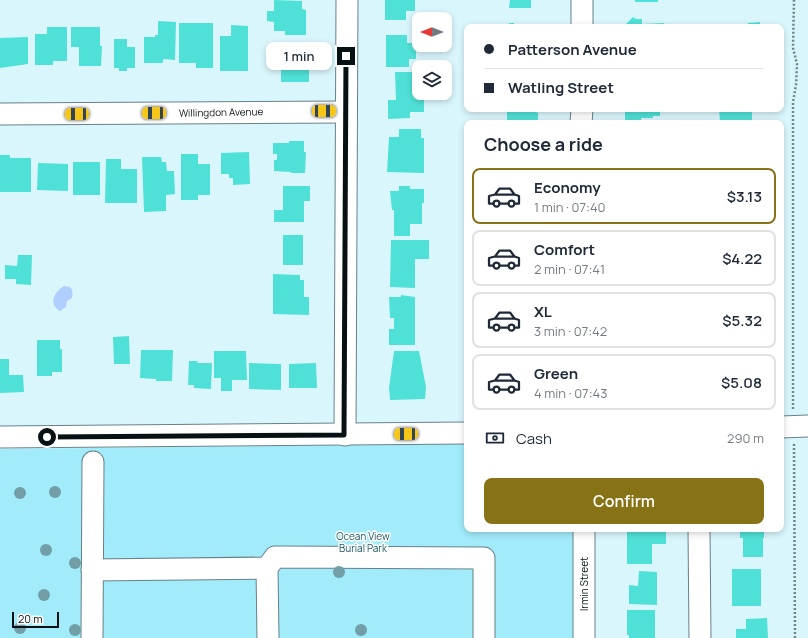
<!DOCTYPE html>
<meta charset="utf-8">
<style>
:root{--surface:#fff;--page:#f6f6f7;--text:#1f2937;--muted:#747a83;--line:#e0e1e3;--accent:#877315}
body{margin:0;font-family:Manrope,sans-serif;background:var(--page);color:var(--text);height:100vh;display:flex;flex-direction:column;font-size:15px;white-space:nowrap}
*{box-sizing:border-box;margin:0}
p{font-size:13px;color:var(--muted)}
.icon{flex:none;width:22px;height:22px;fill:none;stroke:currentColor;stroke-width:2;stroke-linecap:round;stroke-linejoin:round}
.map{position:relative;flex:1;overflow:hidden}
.panel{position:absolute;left:464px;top:120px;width:320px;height:412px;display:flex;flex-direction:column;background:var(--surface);border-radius:8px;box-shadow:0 2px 6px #0003}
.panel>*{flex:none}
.banner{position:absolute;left:464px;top:24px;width:320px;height:88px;border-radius:8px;box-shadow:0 2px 6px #0003;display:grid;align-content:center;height:88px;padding:0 20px;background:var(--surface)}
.needle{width:26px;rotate:270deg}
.controls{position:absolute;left:412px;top:12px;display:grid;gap:8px}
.controls a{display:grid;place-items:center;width:40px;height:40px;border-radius:8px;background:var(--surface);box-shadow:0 2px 6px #0003;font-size:20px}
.scale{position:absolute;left:12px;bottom:10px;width:47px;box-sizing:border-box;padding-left:4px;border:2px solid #071113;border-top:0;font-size:11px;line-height:14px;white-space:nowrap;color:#071113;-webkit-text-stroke:3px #fff;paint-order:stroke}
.end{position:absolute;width:18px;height:18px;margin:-9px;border:5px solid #071113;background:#fff;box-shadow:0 0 0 2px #fff}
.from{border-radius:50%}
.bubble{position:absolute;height:28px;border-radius:8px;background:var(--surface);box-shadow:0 2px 6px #0003;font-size:13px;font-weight:600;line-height:28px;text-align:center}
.car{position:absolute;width:12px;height:24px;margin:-12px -6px;border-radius:5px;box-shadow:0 0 3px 1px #0007;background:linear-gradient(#f5c518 24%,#345 0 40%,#f5c518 0 76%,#345 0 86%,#f5c518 0)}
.banner b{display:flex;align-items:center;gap:14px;height:38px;font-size:15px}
.banner b+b{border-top:1px solid var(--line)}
.banner i{width:10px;height:10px;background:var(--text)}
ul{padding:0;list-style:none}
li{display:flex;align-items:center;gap:12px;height:56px;margin:0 8px 6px;padding:0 12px;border:2px solid var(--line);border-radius:8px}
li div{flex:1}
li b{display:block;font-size:15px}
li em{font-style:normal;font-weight:600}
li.selected{border-color:var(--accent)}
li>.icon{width:36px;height:36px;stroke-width:1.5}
h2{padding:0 20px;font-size:18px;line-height:48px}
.pay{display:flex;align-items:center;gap:10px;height:44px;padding:0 20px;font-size:15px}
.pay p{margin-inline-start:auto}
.cta{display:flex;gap:8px;margin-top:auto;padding:8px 20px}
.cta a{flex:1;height:46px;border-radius:8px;background:var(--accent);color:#fff;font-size:16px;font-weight:600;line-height:46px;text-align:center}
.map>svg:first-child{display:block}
.green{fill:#a1ebfb}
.water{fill:#b1cffe}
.building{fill:#4fe1d7}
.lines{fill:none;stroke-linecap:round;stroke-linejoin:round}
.minor-casing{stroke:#678187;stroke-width:23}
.path{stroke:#72868a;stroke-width:2.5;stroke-dasharray:2 2;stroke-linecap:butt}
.minor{stroke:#fff;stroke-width:21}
.tree{fill:#719ea7}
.route{stroke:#071113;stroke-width:5}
.labels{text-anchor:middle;stroke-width:3;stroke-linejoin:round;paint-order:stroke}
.street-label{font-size:10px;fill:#071113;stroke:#fff}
.park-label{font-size:10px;fill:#1c5661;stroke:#fff}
</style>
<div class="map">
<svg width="808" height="638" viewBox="0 0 808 638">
<rect width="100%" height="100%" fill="#d9f6fc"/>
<polygon class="green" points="467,444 467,529 576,529 577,638 0,638 0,449"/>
<path class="water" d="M 64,286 L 70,287 C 73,290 73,294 72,298 L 67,301 L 66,307 L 60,311 C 48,304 54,292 64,286 Z"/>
<g class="building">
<polygon points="274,0 302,1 302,9 306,10 306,35 285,35 285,31 274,31 274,22 267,21 267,11 274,11"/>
<polygon points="385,0 415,0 415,11 406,11 406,20 385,20"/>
<polygon points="510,0 531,0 531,8 509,8"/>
<rect x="635" y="0" width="23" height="2"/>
<polygon points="633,17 636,19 642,19 642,24 664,23 665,27 623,27"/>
<polygon points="158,21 176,22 175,60 163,59 163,63 144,63 144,37 155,37 155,35 158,35"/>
<polygon points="760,22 760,27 748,27 748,23"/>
<polygon points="179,23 213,23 213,68 196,68 196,63 179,63"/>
<polygon points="509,23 514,23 514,25 533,24 533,27 509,27"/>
<polygon points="231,25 248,26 248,71 220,71 220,36 231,36"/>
<polygon points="47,27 67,27 67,61 53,61 53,65 35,65 35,34 47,34"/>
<polygon points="71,27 100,27 100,46 102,46 101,66 79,66 79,47 71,47"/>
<polygon points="386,35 407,35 407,43 416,43 416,59 409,59 409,67 386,67"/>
<polygon points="28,37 28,64 0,68 0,38"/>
<polygon points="114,39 127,39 127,47 135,47 135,68 127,68 127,71 119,71 119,68 114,68"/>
<polygon points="276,42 309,42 309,82 281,82 281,63 276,63"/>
<polygon points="395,72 419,72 419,93 430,93 430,97 427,99 424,99 424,112 410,112 410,118 388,119 388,100 396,100"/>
<polygon points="507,109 536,109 536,113 538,112 538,123 507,123"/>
<polygon points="625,109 660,109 660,116 653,116 653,118 641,118 641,121 625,121"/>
<polygon points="719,109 752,109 752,120 720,121"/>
<polygon points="399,129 421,129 421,138 424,138 424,173 387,172 389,137 399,137"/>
<polygon points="289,141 304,141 304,152 306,152 305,173 291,173 291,172 274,171 274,160 277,160 277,154 273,154 273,143 289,143"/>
<polygon points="249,152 250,184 233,185 233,178 229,178 229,174 221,174 221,153"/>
<polygon points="181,154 198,154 198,164 210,164 210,195 198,195 198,200 181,200"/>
<polygon points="0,155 10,155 10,158 31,158 31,192 0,192"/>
<polygon points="142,157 161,157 162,162 166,162 167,171 174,171 175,194 166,195 166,211 144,212"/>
<polygon points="106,159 121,159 121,169 137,169 137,203 105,203"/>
<rect x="73" y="162" width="27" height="33"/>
<polygon points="38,163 68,164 68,191 37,190"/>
<polygon points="283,186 310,186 310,201 304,201 304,222 274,222 274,210 283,210"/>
<polygon points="399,186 410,186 410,189 424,189 424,203 422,203 422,224 410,224 410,236 394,236 394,210 392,210 390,191 399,191"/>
<rect x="283" y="235" width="20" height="30"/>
<polygon points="391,240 429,240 429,259 415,259 415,288 390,287"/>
<polygon points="18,255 32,255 31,285 16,284 16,279 5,279 5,265 17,266"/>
<polygon points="273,274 300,275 300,280 304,280 304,297 309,297 309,315 273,314"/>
<polygon points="401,295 415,297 415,345 389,345 389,329 394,329 394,318 390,318 389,297 401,297"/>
<polygon points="129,336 130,364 114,364 113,337"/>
<polygon points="37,340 60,340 60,349 62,349 62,372 52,372 52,376 37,376"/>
<polygon points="141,350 173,350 172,381 156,381 156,379 140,378"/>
<polygon points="214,351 246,351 247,380 232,380 232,391 221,391 221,378 214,378"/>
<polygon points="394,351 419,351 426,387 425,399 390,400 389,388"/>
<rect x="465" y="353" width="2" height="24"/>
<polygon points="0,359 9,359 9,375 23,375 24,392 0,393"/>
<polygon points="189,361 198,361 197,363 212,363 211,389 194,388 194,385 188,385"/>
<polygon points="249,363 281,364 281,390 249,389"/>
<polygon points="316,363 317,388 289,388 289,364"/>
<polygon points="740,529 764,529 764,538 763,538 763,557 743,557 743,538 740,538"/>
<polygon points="627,531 666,531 666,544 652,544 652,564 627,564"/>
<rect x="732" y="569" width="29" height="37"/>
<polygon points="639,571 657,572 657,605 629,604 629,585 638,586"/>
<polygon points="627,610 655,610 655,638 629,638 629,635 627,635"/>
<polygon points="767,618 768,638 736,638 736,629 746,629 746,619"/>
</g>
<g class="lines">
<defs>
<g id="minor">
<polyline points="582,27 582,0"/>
<polyline points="0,114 346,112"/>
<polyline points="581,123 582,109"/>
<polyline points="781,427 808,426"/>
<polyline points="345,435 347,0"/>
<polyline points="0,437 467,433"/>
<polyline points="584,529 584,638"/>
<polyline points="699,529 700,638"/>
<polyline points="267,568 268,638"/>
<polyline points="92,570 267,568 275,557 484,558 484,638"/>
<polyline points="92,638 93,462"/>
</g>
</defs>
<use href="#minor" class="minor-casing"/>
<g class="path">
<polyline points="793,409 793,102 796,85 797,64 793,48 794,0"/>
<polyline points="794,444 795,638"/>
</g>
<use href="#minor" class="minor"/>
</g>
<g class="tree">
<circle cx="55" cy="492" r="6"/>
<circle cx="20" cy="493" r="6"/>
<circle cx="46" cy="550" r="6"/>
<circle cx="75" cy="563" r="6"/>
<circle cx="339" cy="572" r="6"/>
<circle cx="44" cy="595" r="6"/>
<circle cx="20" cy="628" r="6"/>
<circle cx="75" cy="630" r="6"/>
<circle cx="361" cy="630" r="6"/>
</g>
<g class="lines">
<polyline class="route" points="47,437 344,435 346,56"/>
</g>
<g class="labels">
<g class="street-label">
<text transform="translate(221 112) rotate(-1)" y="4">Willingdon Avenue</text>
<text transform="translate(584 584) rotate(-90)" y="4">Irmin Street</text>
</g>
<g class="park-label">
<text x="363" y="540">Ocean View<tspan x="363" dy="12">Burial Park</tspan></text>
</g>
</g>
</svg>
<div class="controls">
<a><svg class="needle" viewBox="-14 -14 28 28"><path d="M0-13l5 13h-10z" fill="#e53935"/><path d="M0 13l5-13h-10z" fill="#747a83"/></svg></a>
<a><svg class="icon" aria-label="layers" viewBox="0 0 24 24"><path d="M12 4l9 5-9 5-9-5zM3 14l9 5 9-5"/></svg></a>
</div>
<div class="scale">20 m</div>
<i class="end from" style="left:47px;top:437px"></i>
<i class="end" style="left:346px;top:56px"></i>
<div class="bubble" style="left:266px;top:42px;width:66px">1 min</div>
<i class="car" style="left:324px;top:111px;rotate:91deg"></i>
<i class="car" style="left:154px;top:113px;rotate:269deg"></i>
<i class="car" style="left:77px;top:114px;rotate:269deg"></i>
<i class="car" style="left:406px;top:434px;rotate:269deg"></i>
<div class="banner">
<b><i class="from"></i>Patterson Avenue</b>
<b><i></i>Watling Street</b>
</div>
<section class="panel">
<h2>Choose a ride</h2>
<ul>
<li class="selected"><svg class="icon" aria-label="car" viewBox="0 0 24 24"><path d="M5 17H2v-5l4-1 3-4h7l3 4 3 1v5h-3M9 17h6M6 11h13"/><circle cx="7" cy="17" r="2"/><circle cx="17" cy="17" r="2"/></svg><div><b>Economy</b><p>1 min · 07:40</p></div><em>$3.13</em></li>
<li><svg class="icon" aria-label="car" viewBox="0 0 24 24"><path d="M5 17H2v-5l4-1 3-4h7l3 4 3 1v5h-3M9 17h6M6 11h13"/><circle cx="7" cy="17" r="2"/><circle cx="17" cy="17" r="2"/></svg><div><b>Comfort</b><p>2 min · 07:41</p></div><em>$4.22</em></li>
<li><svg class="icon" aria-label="car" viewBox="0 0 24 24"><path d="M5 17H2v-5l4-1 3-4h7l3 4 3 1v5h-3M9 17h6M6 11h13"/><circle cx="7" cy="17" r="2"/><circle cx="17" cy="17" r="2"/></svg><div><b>XL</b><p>3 min · 07:42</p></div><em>$5.32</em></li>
<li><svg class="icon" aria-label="car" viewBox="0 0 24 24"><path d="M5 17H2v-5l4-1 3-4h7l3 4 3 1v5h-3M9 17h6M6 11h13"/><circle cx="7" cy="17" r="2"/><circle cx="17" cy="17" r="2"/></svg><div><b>Green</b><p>4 min · 07:43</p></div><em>$5.08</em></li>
</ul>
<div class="pay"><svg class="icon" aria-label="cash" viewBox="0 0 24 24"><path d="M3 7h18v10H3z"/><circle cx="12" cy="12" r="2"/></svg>Cash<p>290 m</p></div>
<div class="cta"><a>Confirm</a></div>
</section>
</div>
